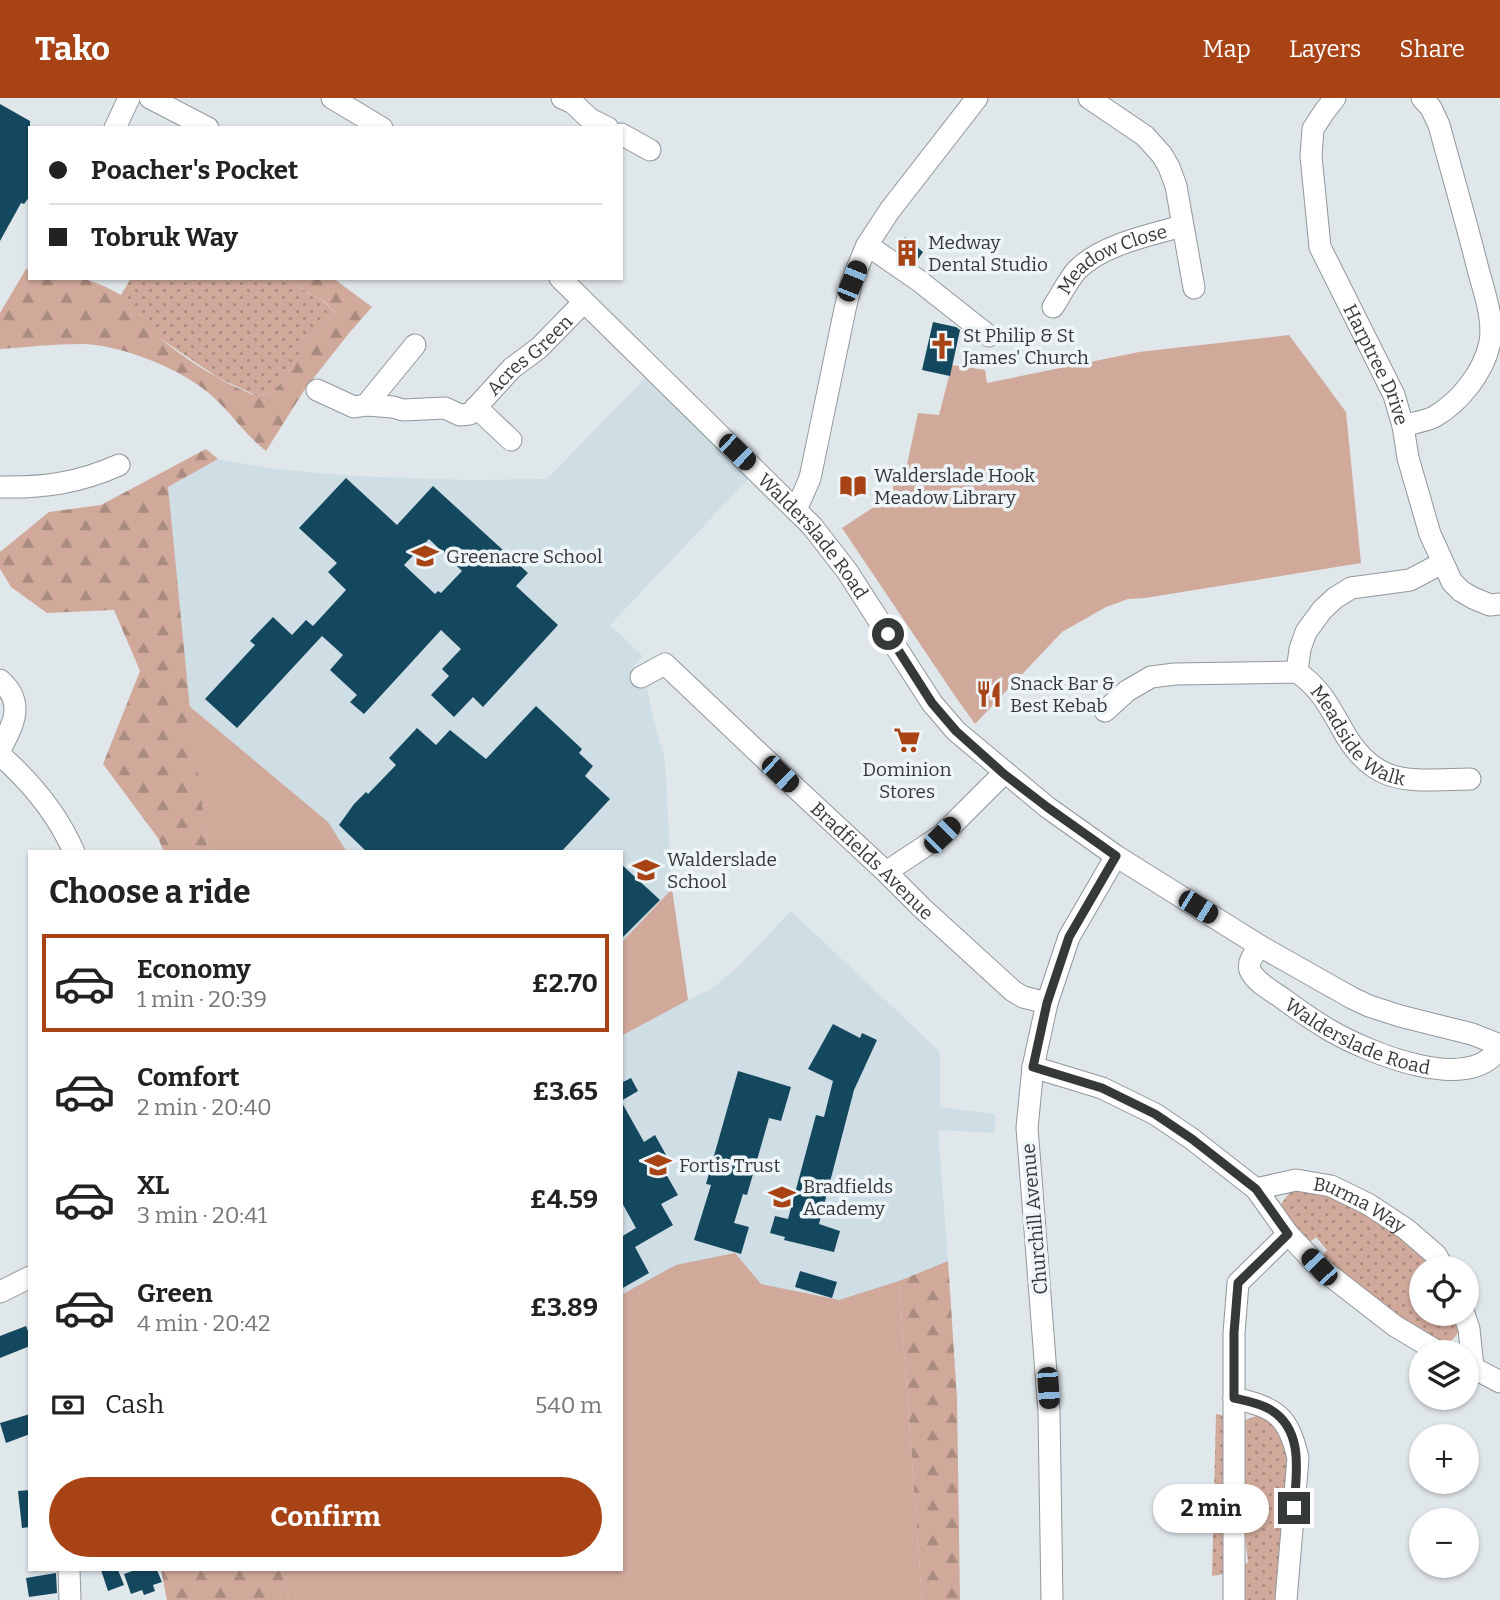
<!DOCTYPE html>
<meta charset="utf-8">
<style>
:root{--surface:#fff;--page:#f6f6f6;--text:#222;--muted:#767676;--line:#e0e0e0;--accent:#a84316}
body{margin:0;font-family:Bitter,serif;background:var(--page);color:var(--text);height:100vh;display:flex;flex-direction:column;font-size:26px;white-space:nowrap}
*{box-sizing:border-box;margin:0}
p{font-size:23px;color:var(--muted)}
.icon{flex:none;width:38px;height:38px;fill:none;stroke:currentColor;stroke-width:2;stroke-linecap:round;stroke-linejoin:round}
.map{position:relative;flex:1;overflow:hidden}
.sheet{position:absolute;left:28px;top:752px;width:595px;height:721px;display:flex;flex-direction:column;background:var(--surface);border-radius:0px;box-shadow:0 2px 5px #0004}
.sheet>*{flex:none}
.banner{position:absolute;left:28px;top:28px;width:595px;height:154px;border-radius:0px;box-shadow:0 2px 5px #0004;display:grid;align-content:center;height:154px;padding:0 21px;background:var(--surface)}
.buttons{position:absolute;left:1409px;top:1158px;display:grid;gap:14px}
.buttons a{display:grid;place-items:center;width:70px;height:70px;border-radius:50%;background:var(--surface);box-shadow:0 2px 5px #0004;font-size:35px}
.end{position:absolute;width:32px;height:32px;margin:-16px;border:9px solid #36393a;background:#fff;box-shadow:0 0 0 4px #fff}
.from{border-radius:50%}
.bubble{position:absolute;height:49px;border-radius:24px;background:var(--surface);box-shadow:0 2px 5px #0004;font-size:23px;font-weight:700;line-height:49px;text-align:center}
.car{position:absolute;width:21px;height:42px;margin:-21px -10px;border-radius:9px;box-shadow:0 0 5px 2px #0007;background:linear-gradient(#222 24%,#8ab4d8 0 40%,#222 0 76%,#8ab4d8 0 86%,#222 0)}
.banner b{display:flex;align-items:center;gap:24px;height:66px;font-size:26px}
.banner b+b{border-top:2px solid var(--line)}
.banner i{width:18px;height:18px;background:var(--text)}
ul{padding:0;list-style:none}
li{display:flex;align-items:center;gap:21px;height:98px;margin:0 14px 10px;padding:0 7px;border:4px solid transparent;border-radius:0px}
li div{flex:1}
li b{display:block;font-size:26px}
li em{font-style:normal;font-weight:700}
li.active{border-color:var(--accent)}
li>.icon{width:63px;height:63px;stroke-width:1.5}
h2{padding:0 21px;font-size:32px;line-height:84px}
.pay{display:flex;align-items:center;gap:18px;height:77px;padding:0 21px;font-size:26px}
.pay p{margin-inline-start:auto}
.primary-button{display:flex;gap:14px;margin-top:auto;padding:14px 21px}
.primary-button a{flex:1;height:80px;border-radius:42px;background:var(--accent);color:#fff;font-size:28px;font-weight:700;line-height:80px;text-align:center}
header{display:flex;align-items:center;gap:42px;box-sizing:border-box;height:98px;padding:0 35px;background:var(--accent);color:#fff}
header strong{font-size:33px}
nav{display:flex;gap:38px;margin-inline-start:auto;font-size:24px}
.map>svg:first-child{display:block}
.built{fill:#cfdde5}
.grass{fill:url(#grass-dots)}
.forest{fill:url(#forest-firs)}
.park{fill:#d0a99b}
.building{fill:#14485e;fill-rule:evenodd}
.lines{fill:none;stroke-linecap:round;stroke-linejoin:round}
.minor-casing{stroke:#91979b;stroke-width:23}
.minor{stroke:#fff;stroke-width:21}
.route{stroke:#36393a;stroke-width:9}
.labels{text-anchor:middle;stroke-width:7;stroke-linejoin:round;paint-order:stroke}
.poi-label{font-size:19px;fill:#36393a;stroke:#eef5f8;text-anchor:start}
.street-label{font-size:19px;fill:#36393a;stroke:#eef5f8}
</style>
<header>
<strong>Tako</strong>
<nav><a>Map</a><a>Layers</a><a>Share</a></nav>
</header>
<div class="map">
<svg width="1500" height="1502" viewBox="0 0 1500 1502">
<defs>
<pattern id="grass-dots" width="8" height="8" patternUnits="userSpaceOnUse" patternTransform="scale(1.75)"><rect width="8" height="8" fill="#d0a99b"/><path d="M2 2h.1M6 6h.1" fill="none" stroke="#aa8b7f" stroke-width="1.8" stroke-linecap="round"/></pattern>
<pattern id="forest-firs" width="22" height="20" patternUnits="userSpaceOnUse" patternTransform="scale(1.75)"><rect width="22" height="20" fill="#d0a99b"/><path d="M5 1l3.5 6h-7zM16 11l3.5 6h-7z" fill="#aa8b7f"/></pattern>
</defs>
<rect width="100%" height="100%" fill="#e0e7eb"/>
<polygon class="built" points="647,278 751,378 610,527 643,558 631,572 647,589 653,620 665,663 672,791 688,902 710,892 737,870 791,813 940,954 940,1009 995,1016 995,1035 938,1032 948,1163 899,1183 922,1502 289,1502 282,1472 621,1472 621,754 209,754 188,607 168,389 218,361 274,371 354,378 467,382 547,381"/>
<g class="grass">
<polygon points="131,180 289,180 312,198 323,203 336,215 303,249 286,279 273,294 257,298 217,279 155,237 144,228 122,203 121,197"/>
<path d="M 1293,1090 L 1316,1090 L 1380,1120 L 1436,1171 L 1421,1171 L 1421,1216 L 1459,1216 L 1462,1228 C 1454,1242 1450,1247 1433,1245 L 1321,1159 L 1327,1152 L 1316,1139 L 1309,1145 L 1284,1115 L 1281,1106 Z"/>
<polygon points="1216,1316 1230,1319 1229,1475 1212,1478"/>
<polygon points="1262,1316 1275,1321 1292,1355 1280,1502 1244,1502 1240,1471 1248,1464 1244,1430 1240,1337 1245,1322"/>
</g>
<g class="forest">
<path d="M 26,171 L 30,171 L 30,180 L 83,180 L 106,189 L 121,197 C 122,205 128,209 133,215 C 162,247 216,283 257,298 L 273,294 L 286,279 L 303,249 L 336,215 L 324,203 L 312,198 L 289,180 L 333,180 L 372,209 L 350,234 L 305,291 L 266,353 C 243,335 228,310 205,292 C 176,269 118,246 81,246 C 54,246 27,249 0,251 L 0,215 Z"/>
<polygon points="206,351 218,361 168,389 192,631 209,754 164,754 158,740 103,666 140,573 114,512 47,515 11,489 0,471 0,454 49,414 101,407"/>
<polygon points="948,1163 957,1300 960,1502 922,1502 899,1183"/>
<polygon points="161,1472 282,1472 289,1502 167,1502"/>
</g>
<g class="park">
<polygon points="1289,237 1346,314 1361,465 1145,500 1128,501 1106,509 1062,534 975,626 955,598 842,430 883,403 906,371 918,315 939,317 952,267 985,272 987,285 1139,254"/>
<polygon points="188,607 328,724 347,754 209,754"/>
<polygon points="672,791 688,902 621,938 621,845"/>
<polygon points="735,1155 761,1186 839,1202 899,1183 922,1502 289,1502 282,1472 621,1472 621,1197 676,1167"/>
</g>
<g class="building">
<polygon points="0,6 30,23 30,98 24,106 21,105 0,143"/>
<polygon points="905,139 923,154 916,164 896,151"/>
<polygon points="933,224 956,229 960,232 950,278 922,272"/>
<path d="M 346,380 L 397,427 L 433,388 L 528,475 L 516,488 L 558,527 L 483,609 L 473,599 L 454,619 L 431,597 L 449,578 L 442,571 L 461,551 L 441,532 L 364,616 L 350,604 L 357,597 L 330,572 L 343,557 L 322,538 L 237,630 L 205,601 L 255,547 L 250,543 L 273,519 L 292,537 L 306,522 L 313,528 L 346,492 L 328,474 L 337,465 L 299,430 ZM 429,441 L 462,473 L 441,495 L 438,493 L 435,496 L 404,467 Z"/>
<polygon points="536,608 582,651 579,655 593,668 585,678 610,701 561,754 367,754 339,727 354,706 366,694 368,696 396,667 389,660 417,630 436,647 450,632 486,661"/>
<polygon points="621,766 660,802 621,841"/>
<polygon points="833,926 860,940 862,935 877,942 854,992 819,1126 840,1133 834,1154 784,1142 785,1139 770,1135 775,1118 788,1121 816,1017 824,1019 833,983 808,971"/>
<polygon points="738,973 791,989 781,1023 769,1020 747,1097 743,1096 734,1125 749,1129 741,1156 694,1142 711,1087 706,1086"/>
<polygon points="631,980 638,993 621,1003 644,1044 655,1037 670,1064 662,1069 678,1097 661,1106 673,1127 635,1149 649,1175 621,1191 621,1139 636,1130 621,1103 621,985"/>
<polygon points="800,1173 837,1184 832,1200 795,1189"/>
<polygon points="26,1228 30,1238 30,1248 0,1260 0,1238"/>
<polygon points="30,1316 30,1336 6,1345 0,1325"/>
<polygon points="30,1392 30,1429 22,1430 18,1393"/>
<polygon points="101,1472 118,1472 124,1487 108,1493"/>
<polygon points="135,1472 157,1472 162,1484 153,1487 155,1493 144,1497 142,1492 131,1496 124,1476"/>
<polygon points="56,1475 57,1495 29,1499 26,1480"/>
</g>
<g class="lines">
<defs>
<g id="minor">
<polyline points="150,0 208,30"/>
<polyline points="332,0 382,30"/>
<polyline points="562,0 573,5 590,21 608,30"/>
<polyline points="1089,0 1145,38 1162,57 1169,69 1176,88 1194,190"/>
<path id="s1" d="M 1335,0 L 1324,14 L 1313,31 L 1311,58 L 1320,149 L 1394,297 L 1403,328 L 1408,360 L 1430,436 L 1452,484 L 1461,493 L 1473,500 L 1490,507 L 1500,506"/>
<polyline points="115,30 129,0"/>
<polyline points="621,36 650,52"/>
<polyline points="867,147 918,182 989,238"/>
<path id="s2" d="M 560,180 L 812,428 L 847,473 L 932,605 L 956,633 L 1047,709 L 1116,758 L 1260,848 L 1352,900 L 1369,908 L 1400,918 L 1472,936 L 1500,947"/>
<path id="s3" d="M 1053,209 C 1061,197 1068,182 1077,172 C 1101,147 1150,137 1182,128"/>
<path id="s4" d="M 317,292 L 354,309 L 366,307 L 393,309 L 403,312 L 445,310 L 460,317 L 470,316 L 512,270 L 539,250 L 584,204"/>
<polyline points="366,307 415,247"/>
<polyline points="476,309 511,342"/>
<path d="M 1403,328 C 1413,325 1425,323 1434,319 C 1460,304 1484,274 1490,244 C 1494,220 1484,194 1478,171 C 1466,123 1452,75 1439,27 L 1431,10 L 1422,0"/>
<path d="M 0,389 C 43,390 79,385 119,367"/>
<polyline points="796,412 810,380 845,211 852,183 867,147 890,112 977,0"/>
<polyline points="1297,574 1300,551 1306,534 1322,512 1335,500 1351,490 1410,482 1442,465"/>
<path id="s5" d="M 641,579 L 665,566 L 800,694 L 886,774 L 921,809 L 1013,893 L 1023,899 L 1047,905"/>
<path d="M 0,582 C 26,605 13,627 0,652"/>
<path id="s6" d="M 1105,613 L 1127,593 L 1151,579 L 1175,576 L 1297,574 C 1319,589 1328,606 1341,629 C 1374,691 1409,682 1470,681"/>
<path d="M 0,657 C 32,685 57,715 74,754"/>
<polyline points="886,774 942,737 1004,675"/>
<path id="s7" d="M 1260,848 C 1256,854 1247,863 1250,872 C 1255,884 1272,893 1282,900 C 1298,912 1314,923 1331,933 C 1368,954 1470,998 1500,949"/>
<polyline points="1033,969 1102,990 1155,1016 1192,1041 1256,1091 1288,1136 1319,1169 1395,1228 1440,1255"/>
<path id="s8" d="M 1256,1091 L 1296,1082 L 1331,1088 L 1368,1106 L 1406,1131 L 1436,1157 L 1444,1171"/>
<polyline points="0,1194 30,1179"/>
<polyline points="1464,1216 1469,1231 1473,1269"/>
<polyline points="1466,1266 1500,1284"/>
<path d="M 1234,1300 C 1276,1310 1288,1317 1298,1360 L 1286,1502"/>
<polyline points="69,1472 70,1502"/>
<polyline points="1052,1502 1049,1314 1030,1067 1027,1030 1033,969 1047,905 1069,839 1116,758"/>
<polyline points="1234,1502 1234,1235 1238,1185 1288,1136"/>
</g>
</defs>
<use href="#minor" class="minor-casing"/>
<use href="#minor" class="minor"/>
</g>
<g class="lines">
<path class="route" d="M 888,536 L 932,605 L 956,633 L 1004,676 L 1047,709 L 1116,758 L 1069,839 L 1047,905 L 1033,969 L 1102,990 L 1155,1016 L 1192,1041 L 1256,1091 L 1288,1136 L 1238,1185 L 1234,1235 L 1234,1300 C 1247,1303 1260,1305 1271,1312 C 1305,1333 1296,1377 1294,1410"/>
</g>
<defs>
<symbol id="building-bare" viewBox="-9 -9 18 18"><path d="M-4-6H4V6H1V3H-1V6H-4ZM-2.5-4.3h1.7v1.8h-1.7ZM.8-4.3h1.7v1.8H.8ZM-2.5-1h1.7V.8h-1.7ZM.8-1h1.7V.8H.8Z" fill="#a84316" stroke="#eef5f8" stroke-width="2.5" paint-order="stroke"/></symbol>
<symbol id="church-bare" viewBox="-9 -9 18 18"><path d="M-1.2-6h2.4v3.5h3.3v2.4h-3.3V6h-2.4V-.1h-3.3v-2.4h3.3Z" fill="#a84316" stroke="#eef5f8" stroke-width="2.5" paint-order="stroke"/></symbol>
<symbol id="library-bare" viewBox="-9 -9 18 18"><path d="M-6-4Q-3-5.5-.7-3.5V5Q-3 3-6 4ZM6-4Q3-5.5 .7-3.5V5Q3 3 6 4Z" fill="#a84316" stroke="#eef5f8" stroke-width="2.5" paint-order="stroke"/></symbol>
<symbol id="school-bare" viewBox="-9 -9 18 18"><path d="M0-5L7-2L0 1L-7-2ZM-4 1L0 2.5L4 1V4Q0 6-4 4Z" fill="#a84316" stroke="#eef5f8" stroke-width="2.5" paint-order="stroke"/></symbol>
<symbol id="restaurant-bare" viewBox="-9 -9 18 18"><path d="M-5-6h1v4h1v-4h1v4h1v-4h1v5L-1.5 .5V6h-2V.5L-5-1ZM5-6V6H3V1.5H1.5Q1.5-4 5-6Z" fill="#a84316" stroke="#eef5f8" stroke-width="2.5" paint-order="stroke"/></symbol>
<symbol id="supermarket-bare" viewBox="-9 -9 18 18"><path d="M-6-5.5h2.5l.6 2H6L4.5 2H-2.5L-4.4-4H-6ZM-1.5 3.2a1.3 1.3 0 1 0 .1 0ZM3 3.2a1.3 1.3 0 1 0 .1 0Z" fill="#a84316" stroke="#eef5f8" stroke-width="2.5" paint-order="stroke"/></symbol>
</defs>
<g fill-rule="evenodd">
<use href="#building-bare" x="888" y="136" width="38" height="38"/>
<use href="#church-bare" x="923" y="229" width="38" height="38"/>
<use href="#library-bare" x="834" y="369" width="38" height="38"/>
<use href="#school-bare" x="406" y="439" width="38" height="38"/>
<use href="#restaurant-bare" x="970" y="577" width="38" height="38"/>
<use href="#supermarket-bare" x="888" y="623" width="38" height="38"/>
<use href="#school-bare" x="627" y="753" width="38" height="38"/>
<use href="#school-bare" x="639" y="1048" width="38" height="38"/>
<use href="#school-bare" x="763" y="1080" width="38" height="38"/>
</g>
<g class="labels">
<g class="poi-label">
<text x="928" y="151">Medway<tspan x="928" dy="22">Dental Studio</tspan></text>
<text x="963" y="244">St Philip &amp; St<tspan x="963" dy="22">James' Church</tspan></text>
<text x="874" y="384">Walderslade Hook<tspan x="874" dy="22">Meadow Library</tspan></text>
<text x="446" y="465">Greenacre School</text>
<text x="1010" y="592">Snack Bar &amp;<tspan x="1010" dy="22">Best Kebab</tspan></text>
<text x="907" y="678" text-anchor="middle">Dominion<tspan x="907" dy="22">Stores</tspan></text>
<text x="667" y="768">Walderslade<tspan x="667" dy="22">School</tspan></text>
<text x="679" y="1074">Fortis Trust</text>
<text x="803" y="1095">Bradfields<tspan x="803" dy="22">Academy</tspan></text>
</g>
<g class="street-label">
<text dy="7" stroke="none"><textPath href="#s3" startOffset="80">Meadow Close</textPath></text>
<text dy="7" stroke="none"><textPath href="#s4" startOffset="243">Acres Green</textPath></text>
<text dy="7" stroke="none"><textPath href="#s1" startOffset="287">Harptree Drive</textPath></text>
<text dy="7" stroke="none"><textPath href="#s2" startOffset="362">Walderslade Road</textPath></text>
<text dy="7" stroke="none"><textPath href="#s6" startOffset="294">Meadside Walk</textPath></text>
<text dy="7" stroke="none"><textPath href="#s5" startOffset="313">Bradfields Avenue</textPath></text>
<text dy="7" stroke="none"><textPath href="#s7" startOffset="156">Walderslade Road</textPath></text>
<text dy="7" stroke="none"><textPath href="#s8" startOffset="110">Burma Way</textPath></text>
<text transform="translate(1034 1121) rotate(-95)" y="7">Churchill Avenue</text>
</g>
</g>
</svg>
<div class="buttons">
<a><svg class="icon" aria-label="locate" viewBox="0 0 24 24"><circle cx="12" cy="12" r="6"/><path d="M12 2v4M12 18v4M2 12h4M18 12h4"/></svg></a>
<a><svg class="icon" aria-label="layers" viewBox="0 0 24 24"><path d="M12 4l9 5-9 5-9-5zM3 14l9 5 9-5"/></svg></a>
<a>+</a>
<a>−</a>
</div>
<i class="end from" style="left:888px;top:536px"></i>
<i class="end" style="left:1294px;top:1410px"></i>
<div class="bubble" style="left:1153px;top:1386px;width:116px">2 min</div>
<i class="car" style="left:852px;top:183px;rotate:22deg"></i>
<i class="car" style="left:737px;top:354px;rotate:134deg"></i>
<i class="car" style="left:780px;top:676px;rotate:134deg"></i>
<i class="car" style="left:942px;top:737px;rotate:45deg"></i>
<i class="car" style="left:1198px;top:809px;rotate:122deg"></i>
<i class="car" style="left:1319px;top:1169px;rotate:317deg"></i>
<i class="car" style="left:1048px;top:1290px;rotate:176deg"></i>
<div class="banner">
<b><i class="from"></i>Poacher's Pocket</b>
<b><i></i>Tobruk Way</b>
</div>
<section class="sheet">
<h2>Choose a ride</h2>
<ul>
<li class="active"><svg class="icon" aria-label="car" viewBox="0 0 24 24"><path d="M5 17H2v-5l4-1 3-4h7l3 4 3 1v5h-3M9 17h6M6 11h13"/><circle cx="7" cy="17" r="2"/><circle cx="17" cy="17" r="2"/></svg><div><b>Economy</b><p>1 min · 20:39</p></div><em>£2.70</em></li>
<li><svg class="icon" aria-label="car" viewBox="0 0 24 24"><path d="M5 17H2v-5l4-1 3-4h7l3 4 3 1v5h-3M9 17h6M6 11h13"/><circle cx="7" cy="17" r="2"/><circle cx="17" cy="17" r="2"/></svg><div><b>Comfort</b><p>2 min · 20:40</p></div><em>£3.65</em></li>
<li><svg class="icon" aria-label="car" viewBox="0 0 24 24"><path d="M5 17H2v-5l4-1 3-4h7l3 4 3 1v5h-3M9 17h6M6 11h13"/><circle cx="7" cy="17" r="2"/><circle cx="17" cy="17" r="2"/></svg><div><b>XL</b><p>3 min · 20:41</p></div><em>£4.59</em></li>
<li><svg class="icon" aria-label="car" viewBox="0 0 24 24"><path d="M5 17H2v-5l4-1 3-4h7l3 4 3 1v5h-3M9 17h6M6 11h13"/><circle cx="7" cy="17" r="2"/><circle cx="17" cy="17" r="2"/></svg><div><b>Green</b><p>4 min · 20:42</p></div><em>£3.89</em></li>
</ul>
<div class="pay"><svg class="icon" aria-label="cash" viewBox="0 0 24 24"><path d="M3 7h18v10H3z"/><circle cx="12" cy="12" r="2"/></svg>Cash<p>540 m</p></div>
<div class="primary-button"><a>Confirm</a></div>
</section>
</div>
